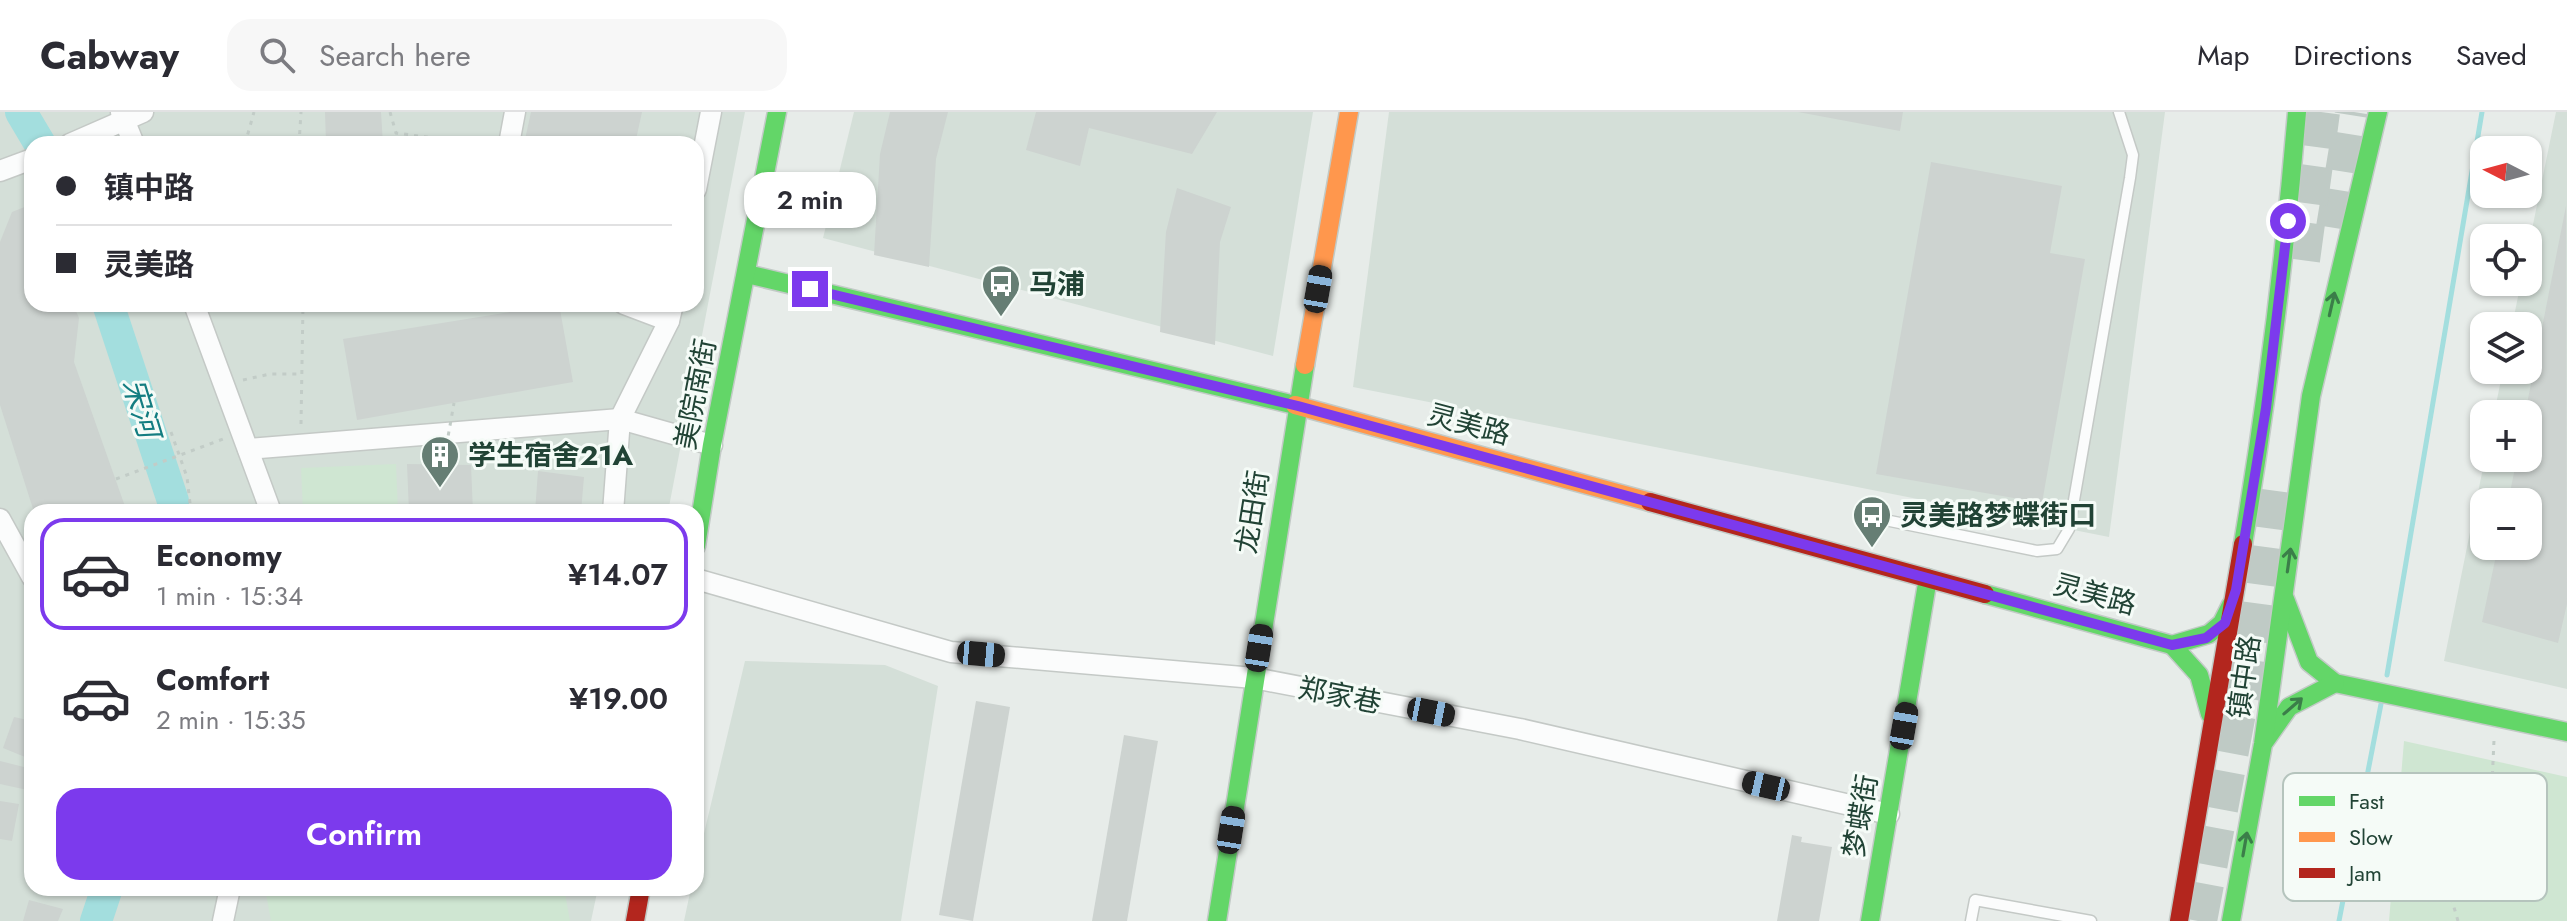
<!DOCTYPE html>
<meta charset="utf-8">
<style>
:root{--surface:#fff;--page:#f7f7f7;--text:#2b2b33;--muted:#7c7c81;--line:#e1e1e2;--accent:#7c3aed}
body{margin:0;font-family:Jost,"Noto Sans SC",sans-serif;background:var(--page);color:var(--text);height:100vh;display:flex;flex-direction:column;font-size:30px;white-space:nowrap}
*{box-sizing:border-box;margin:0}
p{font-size:26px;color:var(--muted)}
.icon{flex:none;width:44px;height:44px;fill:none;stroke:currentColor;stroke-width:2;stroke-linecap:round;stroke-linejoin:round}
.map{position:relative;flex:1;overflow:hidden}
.side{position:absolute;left:24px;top:392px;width:680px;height:392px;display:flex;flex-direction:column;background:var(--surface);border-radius:24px;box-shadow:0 2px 6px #0004}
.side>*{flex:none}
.guide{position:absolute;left:24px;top:24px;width:680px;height:176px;border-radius:24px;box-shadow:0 2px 6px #0004;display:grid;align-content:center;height:176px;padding:0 32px;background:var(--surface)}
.needle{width:52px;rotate:276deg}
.tools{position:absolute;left:2470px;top:24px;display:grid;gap:16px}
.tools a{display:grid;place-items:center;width:72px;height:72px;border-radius:16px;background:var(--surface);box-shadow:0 2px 6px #0004;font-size:40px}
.end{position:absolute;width:36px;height:36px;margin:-18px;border:10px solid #7c3aed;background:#fff;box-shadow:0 0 0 4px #fff}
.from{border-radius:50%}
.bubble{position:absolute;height:56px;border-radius:24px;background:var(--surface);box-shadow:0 2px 6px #0004;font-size:26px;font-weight:600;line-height:56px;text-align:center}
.car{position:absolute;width:24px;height:48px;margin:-24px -12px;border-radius:10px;box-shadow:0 0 6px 2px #0007;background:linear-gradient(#222 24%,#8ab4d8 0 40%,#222 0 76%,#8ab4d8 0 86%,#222 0)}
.guide b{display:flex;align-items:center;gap:28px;height:76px;font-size:30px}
.guide b+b{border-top:2px solid var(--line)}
.guide i{width:20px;height:20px;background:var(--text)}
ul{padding:14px 0 0;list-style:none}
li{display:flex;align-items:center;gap:24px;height:112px;margin:0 16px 12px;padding:0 16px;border:4px solid transparent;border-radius:24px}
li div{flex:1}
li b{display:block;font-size:30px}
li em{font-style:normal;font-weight:600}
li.active{border-color:var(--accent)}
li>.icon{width:72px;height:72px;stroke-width:1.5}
.primary-button{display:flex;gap:16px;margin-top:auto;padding:16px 32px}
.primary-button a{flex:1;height:92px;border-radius:24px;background:var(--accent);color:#fff;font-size:32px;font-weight:600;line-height:92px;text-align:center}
header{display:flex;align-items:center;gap:48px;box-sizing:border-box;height:112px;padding:0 40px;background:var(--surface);border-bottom:2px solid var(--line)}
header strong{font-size:38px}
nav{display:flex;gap:44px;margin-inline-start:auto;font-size:28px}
.search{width:560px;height:72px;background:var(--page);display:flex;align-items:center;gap:20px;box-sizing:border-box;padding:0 28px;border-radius:24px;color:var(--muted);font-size:30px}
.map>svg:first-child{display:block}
.built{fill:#d4dfd8;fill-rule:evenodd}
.green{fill:#cfe6d2}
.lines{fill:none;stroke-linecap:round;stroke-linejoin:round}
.stream{stroke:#a3dede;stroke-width:5}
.river{stroke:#a3dede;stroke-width:32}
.building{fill:#cdd3d0}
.highway-tunnel{stroke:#bfcac5;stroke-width:38;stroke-dasharray:38 19;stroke-linecap:butt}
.lane-casing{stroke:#c4c9c6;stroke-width:13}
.street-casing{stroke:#c4c9c6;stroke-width:23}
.fast-casing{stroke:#c2cac6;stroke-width:21}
.slow-casing{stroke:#c2cac6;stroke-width:21}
.jam-casing{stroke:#c2cac6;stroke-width:21}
.path{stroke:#c2ccc7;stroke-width:3;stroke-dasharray:4 6;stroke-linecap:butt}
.lane{stroke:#fbfcfc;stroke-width:10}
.street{stroke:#fbfcfc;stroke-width:20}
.fast{stroke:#63d668;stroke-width:18}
.slow{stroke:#ff974d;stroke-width:18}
.jam{stroke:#b3261e;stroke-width:18}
.path-bridge{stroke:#c2ccc7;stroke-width:3;stroke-dasharray:4 6;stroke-linecap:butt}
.oneway{stroke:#3b7e49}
.route{stroke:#7c3aed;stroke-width:10}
.labels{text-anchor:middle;stroke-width:6;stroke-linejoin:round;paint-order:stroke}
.poi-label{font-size:28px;font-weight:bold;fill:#214335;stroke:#f5fbf7;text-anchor:start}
.street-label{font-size:28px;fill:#214335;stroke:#f5fbf7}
.water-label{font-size:30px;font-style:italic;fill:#137d81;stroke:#f5fbf7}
.key{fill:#f5fbf7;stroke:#b5c4bd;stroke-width:2}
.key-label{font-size:22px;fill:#214335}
</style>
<header>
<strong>Cabway</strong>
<div class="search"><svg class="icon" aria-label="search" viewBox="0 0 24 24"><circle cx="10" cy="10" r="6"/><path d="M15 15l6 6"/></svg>Search here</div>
<nav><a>Map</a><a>Directions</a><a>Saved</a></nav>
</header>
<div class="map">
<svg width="2567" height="809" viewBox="0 0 2567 809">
<rect width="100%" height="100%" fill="#e7ece9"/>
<g class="built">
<path d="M 0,0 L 745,0 L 668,400 L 32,400 L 32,776 L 598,776 L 591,809 L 0,809 ZM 32,32 L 696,32 L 696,192 L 32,192 Z"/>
<polygon points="854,0 1313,0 1273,244 823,126"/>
<polygon points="1389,0 2165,0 2109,425 1353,275"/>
<path d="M 2556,0 L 2567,0 L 2567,577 L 2444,549 L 2485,346 L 2528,346 L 2528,302 L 2494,302 L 2503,258 L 2528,258 L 2528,214 L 2512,214 L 2521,170 L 2528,170 L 2528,137 ZM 2484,390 L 2528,390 L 2528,434 L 2484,434 Z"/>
<polygon points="745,549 885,553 938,574 901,809 684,809 691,776 696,776 696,755"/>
</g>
<g class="green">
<polygon points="396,352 398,400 303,400 301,356"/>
<polygon points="2404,629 2567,665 2567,809 2389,809"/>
<polygon points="265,776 564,776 570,809 271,809"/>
</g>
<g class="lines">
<g class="stream">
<polyline points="2387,563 2482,0"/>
<polyline points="2339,809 2381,592"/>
</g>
<g class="river">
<polyline points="21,0 40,32"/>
<polyline points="108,192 173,389 173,400"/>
<polyline points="96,809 107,776"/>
</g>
</g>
<g class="building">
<polygon points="325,0 381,0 383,32 326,32"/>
<polygon points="531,0 642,0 635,32 524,32"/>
<polygon points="890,0 948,0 936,47 929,155 874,143 880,42"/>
<polygon points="1036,0 1217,0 1192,42 1089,16 1080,54 1026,38"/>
<polygon points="1798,0 1903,0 1900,19"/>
<polygon points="1931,50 2062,74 2050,141 2085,147 2042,391 1876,362"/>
<polygon points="1177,76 1231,95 1220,130 1215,233 1160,220 1166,120"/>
<polygon points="32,92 32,192 73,192 79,206 74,250 127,400 34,400 0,293 0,130 12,100"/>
<polygon points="2566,94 2567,492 2558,531 2482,510 2498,434 2528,434 2528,390 2508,390 2517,346 2528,346 2528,302 2525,302"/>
<polygon points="559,192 573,270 357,308 343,227"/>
<polygon points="407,352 471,353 473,400 409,400"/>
<polygon points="538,359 584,365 581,400 535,400"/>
<polygon points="976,589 1010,595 973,809 939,803"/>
<polygon points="14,605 32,609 32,626 25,645 3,636"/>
<polygon points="1124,623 1158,629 1127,809 1092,809"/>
<polygon points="0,649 32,657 32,679 0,672"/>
<polygon points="0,689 19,692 12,729 0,727"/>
<polygon points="1792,723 1802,725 1801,730 1832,735 1819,809 1777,809"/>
<polygon points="29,788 63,797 58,809 23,809"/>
</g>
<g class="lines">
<g class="highway-tunnel">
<polyline points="2335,116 2354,0"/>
<polyline points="2301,148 2321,0"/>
<polyline points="2198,809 2246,553 2270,375"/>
</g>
<defs>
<g id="lane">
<polyline points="1890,409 2037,439 2057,437 2069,417 2130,66 2133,43 2119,0"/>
<polyline points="1971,809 1975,788 2091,809"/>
</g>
<g id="street">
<polyline points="121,0 134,32"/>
<polyline points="70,32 143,0"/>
<polyline points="509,32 515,0"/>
<polyline points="0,59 32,47"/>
<polyline points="696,77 711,0"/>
<polyline points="194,192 271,400"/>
<polyline points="624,192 669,209"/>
<polyline points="248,337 620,307 712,333"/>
<polyline points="613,400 620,307 669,209 673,192"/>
<polyline points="0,407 32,465"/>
<polyline points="696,467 951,540 1254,566 1520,617 1889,702"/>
<polyline points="223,809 230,776"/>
</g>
<g id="fast">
<polyline points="747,162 1295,293"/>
<path d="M 2243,432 C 2267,288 2285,145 2297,0"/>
<polyline points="696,434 712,333 777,0"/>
<polyline points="1985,482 2172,533 2209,522 2222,511 2231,493"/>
<polyline points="2285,487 2309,550 2335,571 2567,620"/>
<polyline points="2172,533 2199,563 2210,602"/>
<polyline points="2265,629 2289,595 2335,571"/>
<polyline points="1217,809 1305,253"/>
<polyline points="1870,809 1928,466"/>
<polyline points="2231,809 2263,632 2311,284 2378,0"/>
</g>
<g id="slow">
<polyline points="1305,253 1349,0"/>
<polyline points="1295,293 1650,390"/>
</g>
<g id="jam">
<polyline points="1650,390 1985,482"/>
<polyline points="635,809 641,776"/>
<polyline points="2179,809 2243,432"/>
</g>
</defs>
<use href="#lane" class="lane-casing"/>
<use href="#street" class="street-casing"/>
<use href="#fast" class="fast-casing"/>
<use href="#slow" class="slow-casing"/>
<use href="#jam" class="jam-casing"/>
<g class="path">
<polyline points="390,0 396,21 479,32"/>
<polyline points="245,32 254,0"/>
<polyline points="299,32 301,0"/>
<polyline points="550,193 551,192"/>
<polyline points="243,268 270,262 301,262"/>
<polyline points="301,312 303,192"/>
<polyline points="171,320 187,365 191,400"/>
<polyline points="116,367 223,327"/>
<polyline points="2458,809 2451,785 2450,738 2464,706 2492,672 2494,628"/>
</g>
<use href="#lane" class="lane"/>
<use href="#street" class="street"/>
<use href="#fast" class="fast"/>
<use href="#slow" class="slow"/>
<use href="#jam" class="jam"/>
<polyline class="path-bridge" points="443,353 454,291"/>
</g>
<defs><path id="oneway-shaft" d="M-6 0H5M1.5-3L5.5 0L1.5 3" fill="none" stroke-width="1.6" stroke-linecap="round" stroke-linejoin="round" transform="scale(2)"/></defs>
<g class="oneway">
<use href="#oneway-shaft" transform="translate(2332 192) rotate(-77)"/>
<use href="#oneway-shaft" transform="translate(2289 448) rotate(-82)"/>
<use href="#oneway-shaft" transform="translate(2293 594) rotate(-41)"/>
<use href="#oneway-shaft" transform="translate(2245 732) rotate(-80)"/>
</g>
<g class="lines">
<polyline class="route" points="810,177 1298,294 2172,533 2206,526 2225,511 2236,478 2266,296 2288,109"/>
</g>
<defs>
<symbol id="bus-pin" viewBox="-11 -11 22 30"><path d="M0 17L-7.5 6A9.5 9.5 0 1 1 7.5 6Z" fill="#667e74" stroke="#f5fbf7"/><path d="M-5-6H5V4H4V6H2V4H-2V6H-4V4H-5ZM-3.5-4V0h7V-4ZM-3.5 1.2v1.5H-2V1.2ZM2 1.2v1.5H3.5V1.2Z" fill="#fff"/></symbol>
<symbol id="building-pin" viewBox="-11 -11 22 30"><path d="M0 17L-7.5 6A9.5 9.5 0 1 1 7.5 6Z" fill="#667e74" stroke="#f5fbf7"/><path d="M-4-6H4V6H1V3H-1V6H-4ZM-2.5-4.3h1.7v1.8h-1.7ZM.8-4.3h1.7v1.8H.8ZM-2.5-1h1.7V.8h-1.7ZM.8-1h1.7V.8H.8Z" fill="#fff"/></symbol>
</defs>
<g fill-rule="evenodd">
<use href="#bus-pin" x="979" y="150" width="44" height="60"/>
<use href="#building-pin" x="418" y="321" width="44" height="60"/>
<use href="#bus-pin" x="1850" y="381" width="44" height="60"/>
</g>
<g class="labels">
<g class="poi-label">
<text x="1029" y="182">马浦</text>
<text x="468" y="353">学生宿舍21A</text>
<text x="1900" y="413">灵美路梦蝶街口</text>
</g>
<g class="street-label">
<text transform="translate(695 282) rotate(-79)" y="10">美院南街</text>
<text transform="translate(1469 312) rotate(15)" y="10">灵美路</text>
<text transform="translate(1252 400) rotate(-81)" y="10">龙田街</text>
<text transform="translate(2095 482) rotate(15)" y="10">灵美路</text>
<text transform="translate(2244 565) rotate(-82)" y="10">镇中路</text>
<text transform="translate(1340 583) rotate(11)" y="10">郑家巷</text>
<text transform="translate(1860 704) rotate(-80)" y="10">梦蝶街</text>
</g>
<g class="water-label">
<text transform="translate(141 296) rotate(73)" y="10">宋河</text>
</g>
</g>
<rect x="2283" y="661" width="264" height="128" rx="12" class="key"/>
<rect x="2299" y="684" width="36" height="10" fill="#63d668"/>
<rect x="2299" y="720" width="36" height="10" fill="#ff974d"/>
<rect x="2299" y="756" width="36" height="10" fill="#b3261e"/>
<g class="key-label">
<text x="2349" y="697">Fast</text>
<text x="2349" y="733">Slow</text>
<text x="2349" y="769">Jam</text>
</g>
</svg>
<div class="tools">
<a><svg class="needle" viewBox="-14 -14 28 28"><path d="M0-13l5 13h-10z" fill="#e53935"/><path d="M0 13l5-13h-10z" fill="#7c7c81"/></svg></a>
<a><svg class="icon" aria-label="locate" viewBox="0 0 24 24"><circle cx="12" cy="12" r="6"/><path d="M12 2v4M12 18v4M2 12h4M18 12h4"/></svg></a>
<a><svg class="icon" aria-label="layers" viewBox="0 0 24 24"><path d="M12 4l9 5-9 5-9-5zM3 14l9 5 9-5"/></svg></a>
<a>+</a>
<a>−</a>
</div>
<i class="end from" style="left:2288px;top:109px"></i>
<i class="end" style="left:810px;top:177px"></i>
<div class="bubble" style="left:744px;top:60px;width:132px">2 min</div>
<i class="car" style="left:1318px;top:177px;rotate:10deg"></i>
<i class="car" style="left:1259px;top:536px;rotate:9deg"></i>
<i class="car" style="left:981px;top:542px;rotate:95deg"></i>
<i class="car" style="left:1431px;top:600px;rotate:101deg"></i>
<i class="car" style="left:1904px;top:614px;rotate:10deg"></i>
<i class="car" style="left:1766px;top:674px;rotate:283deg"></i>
<i class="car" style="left:1231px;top:718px;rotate:9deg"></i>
<div class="guide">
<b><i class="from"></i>镇中路</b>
<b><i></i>灵美路</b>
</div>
<section class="side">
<ul>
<li class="active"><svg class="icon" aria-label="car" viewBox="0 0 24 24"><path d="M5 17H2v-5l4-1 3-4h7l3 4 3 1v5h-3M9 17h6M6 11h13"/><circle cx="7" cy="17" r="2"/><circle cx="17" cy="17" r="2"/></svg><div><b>Economy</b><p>1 min · 15:34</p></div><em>¥14.07</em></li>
<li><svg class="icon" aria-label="car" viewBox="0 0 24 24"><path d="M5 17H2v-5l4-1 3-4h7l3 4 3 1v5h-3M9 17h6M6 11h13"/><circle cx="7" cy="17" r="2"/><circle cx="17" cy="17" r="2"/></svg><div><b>Comfort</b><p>2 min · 15:35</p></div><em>¥19.00</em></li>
</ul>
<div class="primary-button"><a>Confirm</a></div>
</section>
</div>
